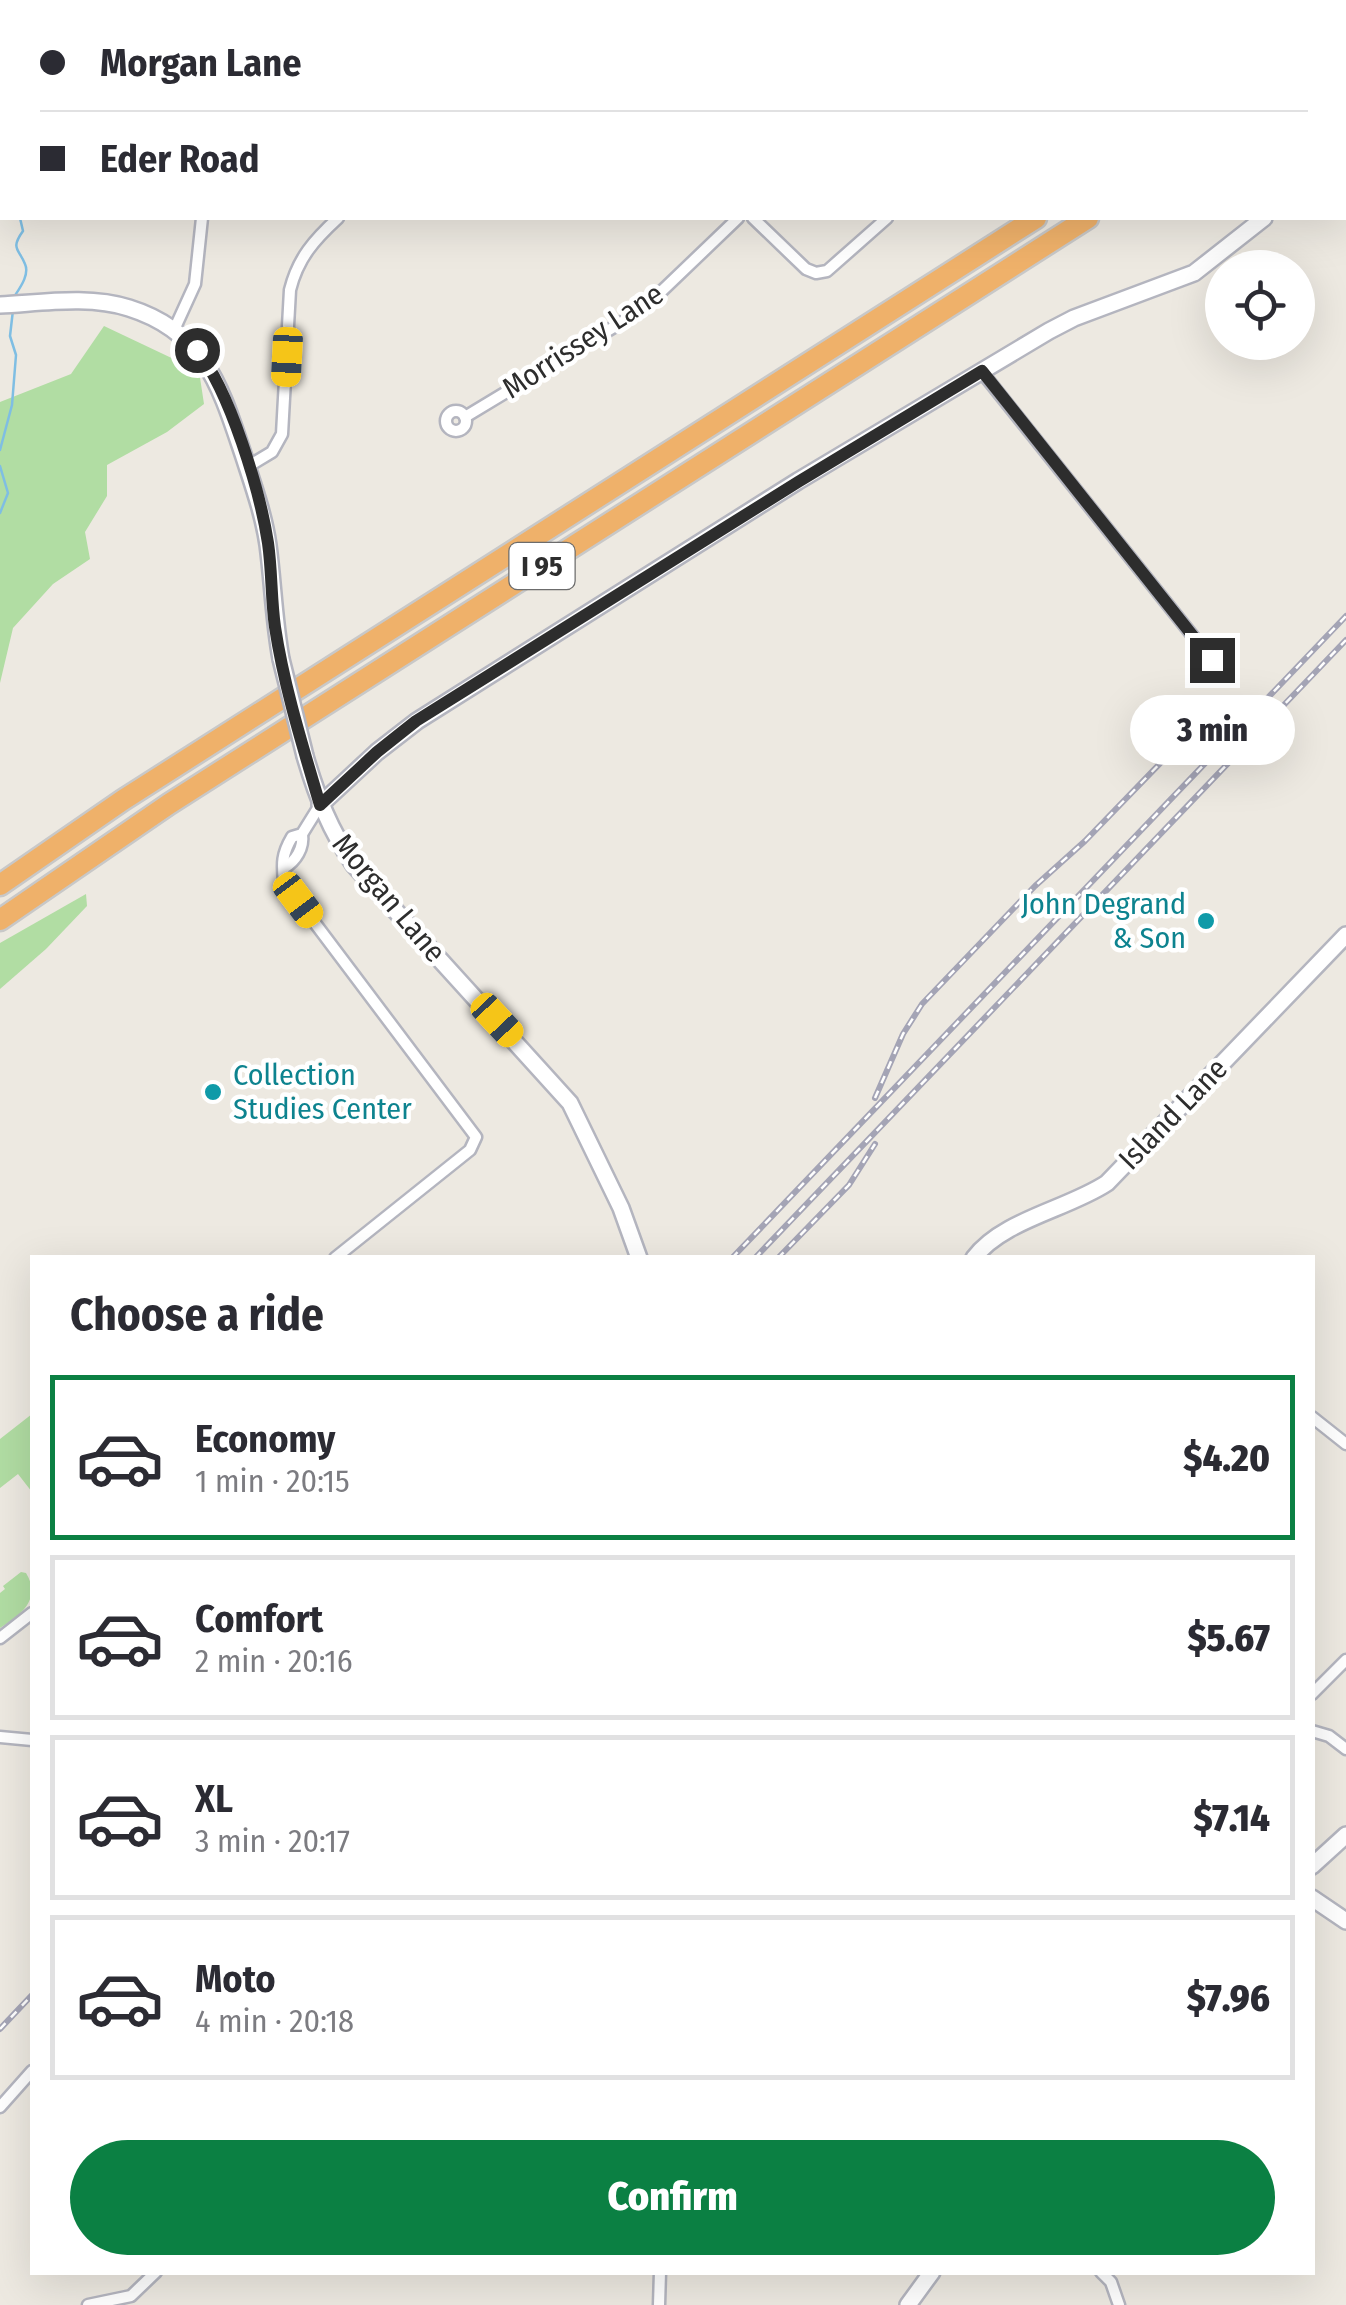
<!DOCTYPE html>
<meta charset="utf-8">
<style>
:root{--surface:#fff;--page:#f2f2f3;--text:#2b2b33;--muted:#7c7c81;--line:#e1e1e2;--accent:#0b8043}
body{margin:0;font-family:"Fira Sans Condensed",sans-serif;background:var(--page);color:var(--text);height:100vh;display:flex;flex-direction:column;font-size:38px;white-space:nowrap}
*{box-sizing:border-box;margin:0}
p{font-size:32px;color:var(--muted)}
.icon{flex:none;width:55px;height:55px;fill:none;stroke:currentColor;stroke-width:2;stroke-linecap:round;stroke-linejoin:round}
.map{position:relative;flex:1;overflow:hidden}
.side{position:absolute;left:30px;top:1255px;width:1285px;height:1020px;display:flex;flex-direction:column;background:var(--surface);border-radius:0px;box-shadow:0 10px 40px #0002}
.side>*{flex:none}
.hud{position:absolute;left:0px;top:0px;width:1348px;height:220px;box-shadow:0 10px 40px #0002;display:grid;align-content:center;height:220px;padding:0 40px;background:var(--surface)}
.fabs{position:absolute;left:1205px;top:250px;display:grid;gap:20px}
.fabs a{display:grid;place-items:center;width:110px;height:110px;border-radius:50%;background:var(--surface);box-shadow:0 10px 40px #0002;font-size:50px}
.end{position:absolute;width:45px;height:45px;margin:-22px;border:12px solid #2d2d2d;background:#fff;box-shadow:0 0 0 5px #fff}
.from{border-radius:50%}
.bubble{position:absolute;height:70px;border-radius:35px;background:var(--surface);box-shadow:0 10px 40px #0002;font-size:32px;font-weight:800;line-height:70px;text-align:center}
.car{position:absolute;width:30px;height:60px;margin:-30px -15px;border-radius:12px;box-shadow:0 0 8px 2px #0007;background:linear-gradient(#f5c518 24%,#345 0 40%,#f5c518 0 76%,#345 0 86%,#f5c518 0)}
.hud b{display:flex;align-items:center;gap:35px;height:95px;font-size:38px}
.hud b+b{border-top:2px solid var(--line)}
.hud i{width:25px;height:25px;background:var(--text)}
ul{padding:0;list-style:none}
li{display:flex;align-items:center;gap:30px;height:165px;margin:0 20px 15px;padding:0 20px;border:5px solid var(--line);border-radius:0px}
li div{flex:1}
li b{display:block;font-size:38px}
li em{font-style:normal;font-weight:800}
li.on{border-color:var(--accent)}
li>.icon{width:90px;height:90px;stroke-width:1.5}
h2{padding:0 40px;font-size:45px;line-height:120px}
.cta{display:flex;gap:20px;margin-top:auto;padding:20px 40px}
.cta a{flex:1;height:115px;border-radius:60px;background:var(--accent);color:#fff;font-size:40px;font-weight:800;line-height:115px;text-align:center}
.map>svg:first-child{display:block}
.green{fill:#b1dda3}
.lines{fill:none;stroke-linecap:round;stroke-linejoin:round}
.stream{stroke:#7fbee3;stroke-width:2.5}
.street-casing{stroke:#b4b5bf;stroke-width:15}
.secondary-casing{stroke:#b4b5bf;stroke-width:20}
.highway-casing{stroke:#c8c8c8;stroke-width:25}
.street{stroke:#fff;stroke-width:10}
.secondary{stroke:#fff;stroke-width:15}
.highway{stroke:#efb16a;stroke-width:20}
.rail-casing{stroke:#a4a4b5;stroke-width:6}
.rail{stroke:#fff;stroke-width:2.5;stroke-dasharray:8;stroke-linecap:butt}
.secondary-bridge-casing{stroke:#b4b5bf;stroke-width:20;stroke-linecap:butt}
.secondary-bridge{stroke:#fff;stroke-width:15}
.route{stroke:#2d2d2d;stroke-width:12}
.culture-dot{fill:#0f9aa8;stroke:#fff;stroke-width:4}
.labels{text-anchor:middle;stroke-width:9;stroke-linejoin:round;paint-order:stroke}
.shield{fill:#fff;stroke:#6c6c6c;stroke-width:2.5}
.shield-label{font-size:28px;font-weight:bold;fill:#2d2d2d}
.street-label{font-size:30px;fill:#2d2d2d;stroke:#fff}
.culture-label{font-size:30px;fill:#0d838f;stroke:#fff;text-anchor:end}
</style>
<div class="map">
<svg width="1346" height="2305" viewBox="0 0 1346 2305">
<rect width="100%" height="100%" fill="#ede9e1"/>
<g class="green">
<polygon points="104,326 199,371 204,404 167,432 107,465 107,496 85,532 90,559 53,584 13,628 0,683 0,402 71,374"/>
<polygon points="86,894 87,906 46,949 0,989 0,943"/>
<polygon points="32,1414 32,1492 18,1474 0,1488 0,1439"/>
<path d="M 21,1572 L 26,1573 C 42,1599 21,1615 0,1628 L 0,1593 L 5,1589 L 3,1586 Z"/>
</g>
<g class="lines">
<g class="stream">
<polyline points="80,2 81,0"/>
<path d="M 14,297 C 19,289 30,275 25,264 C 19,249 10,249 23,231 L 20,218"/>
<polyline points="0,450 12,405 16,355 10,336 13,310"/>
<polyline points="0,466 8,493 0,513"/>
</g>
<defs>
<g id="street">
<polyline points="371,0 379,2"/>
<polyline points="650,0 653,2"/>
<polyline points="228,2 228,0"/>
<polyline points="386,2 399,0"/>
<polyline points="818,2 821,0"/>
<polyline points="1118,2 1120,0"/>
<polyline points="753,218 806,269 816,273 827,271 887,218"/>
<polyline points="174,330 195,284 202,218"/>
<polyline points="981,371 1228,680"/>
<circle cx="456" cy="421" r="10"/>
<polyline points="465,417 642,310 738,218"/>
<path d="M 247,467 L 272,452 L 282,434 L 290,290 C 298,258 314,240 338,218"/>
<path d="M 320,805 L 302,834 L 292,837 C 282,854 282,863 284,882 L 476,1137 L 470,1150 L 335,1258"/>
<path d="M 284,868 C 296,861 304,848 302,834"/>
<polyline points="1312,1417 1346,1444"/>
<polyline points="0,1638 32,1613"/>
<polyline points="1312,1694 1346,1660"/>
<polyline points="1312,1731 1329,1736 1346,1749"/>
<polyline points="0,1737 32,1740"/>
<polyline points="0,2107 32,2071"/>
<polyline points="1101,2272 1111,2282 1119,2305"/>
<polyline points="88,2305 131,2296 156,2272"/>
<polyline points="659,2305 660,2272"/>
</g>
<g id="secondary">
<polyline points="1345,156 1346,155"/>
<path d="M 0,305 C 41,303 89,295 129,308 C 206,332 221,389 244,457 C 253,485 264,516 268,545 C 273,583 274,621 281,659"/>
<path d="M 305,756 C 317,797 330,830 354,865 L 570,1103 L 621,1208 L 639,1258"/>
<polyline points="320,805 377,752 417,721 798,481 1049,331 1074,318 1194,273 1264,218"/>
<path d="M 974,1258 C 1002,1220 1068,1209 1107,1183 L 1346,935"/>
<polyline points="1312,1866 1346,1835"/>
<polyline points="1312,1898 1346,1921"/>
<polyline points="908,2305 932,2272"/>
</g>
<g id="highway">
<polyline points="1345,20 1346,20"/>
<polyline points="1345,53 1346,53"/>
<polyline points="0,885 123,800 1036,218"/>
<polyline points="0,920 169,804 1088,218"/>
</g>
</defs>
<use href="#street" class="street-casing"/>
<use href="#secondary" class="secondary-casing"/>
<use href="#highway" class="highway-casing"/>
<use href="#street" class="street"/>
<use href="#secondary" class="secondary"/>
<use href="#highway" class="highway"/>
<defs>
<g id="rail">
<polyline points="875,1098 903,1034 922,1004 1035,886 1085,841 1202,720"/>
<polyline points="732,1258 1346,616"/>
<polyline points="755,1258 1346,640"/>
<polyline points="778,1258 849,1185 875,1144"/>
<polyline points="0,2029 32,1995"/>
</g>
</defs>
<use href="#rail" class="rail-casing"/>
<use href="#rail" class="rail"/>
<defs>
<polyline id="secondary-bridge" points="281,659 305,756"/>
</defs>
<use href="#secondary-bridge" class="secondary-bridge-casing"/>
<use href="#secondary-bridge" class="secondary-bridge"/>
</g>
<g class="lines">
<path class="route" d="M 197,350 C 230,391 260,491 268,543 C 272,571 271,599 275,627 C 284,687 303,747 320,805 L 377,752 L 416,721 L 798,482 L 982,371 L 1212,660"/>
</g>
<g class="culture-dot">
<circle cx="1206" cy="921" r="10"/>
<circle cx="213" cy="1092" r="10"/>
</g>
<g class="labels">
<rect class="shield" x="509.5" y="543" width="65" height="46" rx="8"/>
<g class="shield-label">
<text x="542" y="576">I 95</text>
</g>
<g class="street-label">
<text transform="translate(583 341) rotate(-33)" y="10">Morrissey Lane</text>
<text transform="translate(389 898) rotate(50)" y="10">Morgan Lane</text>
<text transform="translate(1173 1114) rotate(-46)" y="10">Island Lane</text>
</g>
<g class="culture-label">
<text x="1186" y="914">John Degrand<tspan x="1186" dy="34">&amp; Son</tspan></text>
<text x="233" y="1085" text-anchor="start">Collection<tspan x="233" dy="34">Studies Center</tspan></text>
</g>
</g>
</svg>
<div class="fabs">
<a><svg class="icon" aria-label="locate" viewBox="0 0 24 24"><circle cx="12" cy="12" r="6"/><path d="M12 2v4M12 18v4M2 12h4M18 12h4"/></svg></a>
</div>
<i class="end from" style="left:197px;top:350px"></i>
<i class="end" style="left:1212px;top:660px"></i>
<div class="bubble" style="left:1130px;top:695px;width:165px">3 min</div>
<i class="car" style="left:287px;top:357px;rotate:183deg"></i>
<i class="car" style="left:298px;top:900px;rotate:143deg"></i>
<i class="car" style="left:497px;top:1020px;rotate:137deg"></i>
<div class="hud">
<b><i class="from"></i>Morgan Lane</b>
<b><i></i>Eder Road</b>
</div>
<section class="side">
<h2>Choose a ride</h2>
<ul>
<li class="on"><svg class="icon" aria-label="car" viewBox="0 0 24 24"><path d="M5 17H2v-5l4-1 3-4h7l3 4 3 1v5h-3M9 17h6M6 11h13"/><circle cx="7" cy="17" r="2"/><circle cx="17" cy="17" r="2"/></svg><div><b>Economy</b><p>1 min · 20:15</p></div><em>$4.20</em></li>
<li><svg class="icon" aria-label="car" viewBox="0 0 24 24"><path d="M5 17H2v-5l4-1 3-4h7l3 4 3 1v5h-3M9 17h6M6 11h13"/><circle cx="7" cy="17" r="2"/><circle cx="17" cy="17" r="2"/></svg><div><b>Comfort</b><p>2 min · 20:16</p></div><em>$5.67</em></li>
<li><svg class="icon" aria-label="car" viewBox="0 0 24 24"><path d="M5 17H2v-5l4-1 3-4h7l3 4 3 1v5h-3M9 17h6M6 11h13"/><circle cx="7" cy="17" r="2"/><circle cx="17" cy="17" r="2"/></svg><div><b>XL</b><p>3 min · 20:17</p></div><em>$7.14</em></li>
<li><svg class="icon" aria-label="car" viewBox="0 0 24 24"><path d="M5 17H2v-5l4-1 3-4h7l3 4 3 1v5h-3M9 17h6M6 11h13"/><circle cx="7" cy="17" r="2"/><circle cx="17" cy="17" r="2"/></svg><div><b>Moto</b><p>4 min · 20:18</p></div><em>$7.96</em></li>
</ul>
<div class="cta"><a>Confirm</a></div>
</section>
</div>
